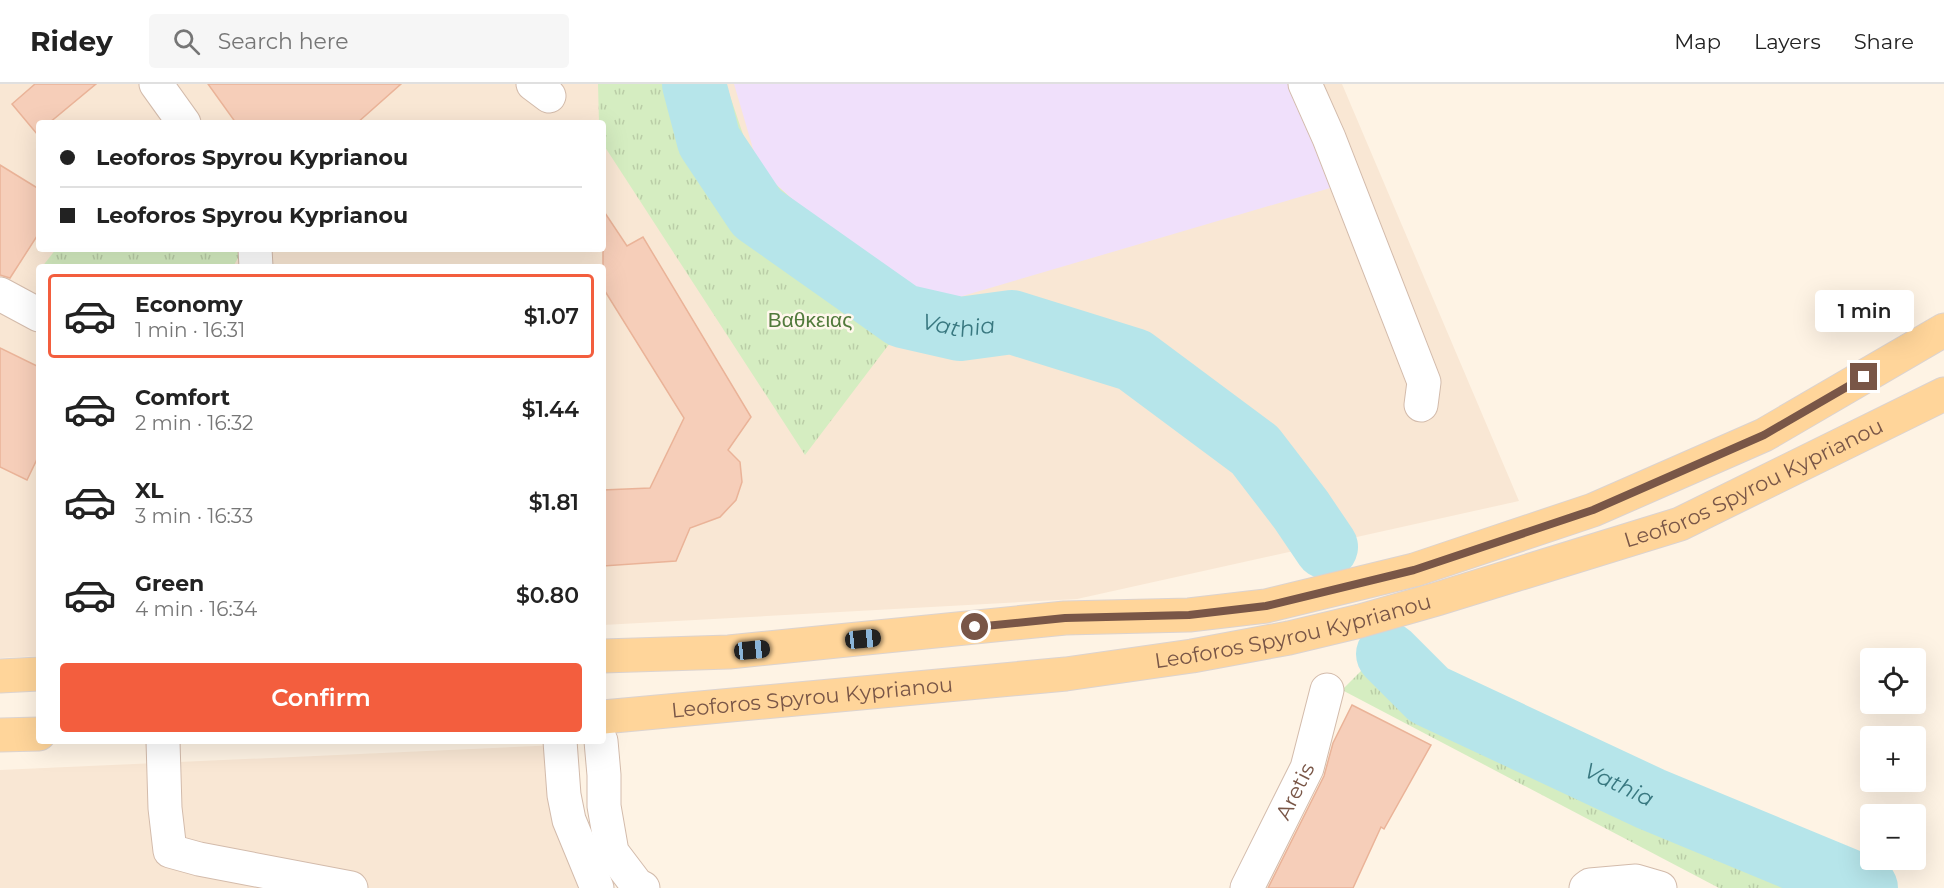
<!DOCTYPE html>
<meta charset="utf-8">
<style>
:root{--surface:#fff;--page:#f6f6f6;--text:#222;--muted:#767676;--line:#e0e0e0;--accent:#f35e3e}
body{margin:0;font-family:Montserrat,sans-serif;background:var(--page);color:var(--text);height:100vh;display:flex;flex-direction:column;font-size:22px;white-space:nowrap}
*{box-sizing:border-box;margin:0}
p{font-size:20px;color:var(--muted)}
.icon{flex:none;width:33px;height:33px;fill:none;stroke:currentColor;stroke-width:2;stroke-linecap:round;stroke-linejoin:round}
.map{position:relative;flex:1;overflow:hidden}
.details{position:absolute;left:36px;top:180px;width:570px;height:480px;display:flex;flex-direction:column;background:var(--surface);border-radius:6px;box-shadow:0 6px 24px #0002}
.details>*{flex:none}
.top-card{position:absolute;left:36px;top:36px;width:570px;height:132px;border-radius:6px;box-shadow:0 6px 24px #0002;display:grid;align-content:center;height:132px;padding:0 24px;background:var(--surface)}
.controls{position:absolute;left:1860px;top:564px;display:grid;gap:12px}
.controls a{display:grid;place-items:center;width:66px;height:66px;border-radius:6px;background:var(--surface);box-shadow:0 6px 24px #0002;font-size:30px}
.end{position:absolute;width:27px;height:27px;margin:-14px;border:8px solid #795647;background:#fff;box-shadow:0 0 0 3px #fff}
.from{border-radius:50%}
.bubble{position:absolute;height:42px;border-radius:6px;background:var(--surface);box-shadow:0 6px 24px #0002;font-size:20px;font-weight:600;line-height:42px;text-align:center}
.car{position:absolute;width:18px;height:36px;margin:-18px -9px;border-radius:8px;box-shadow:0 0 4px 2px #0007;background:linear-gradient(#222 24%,#8ab4d8 0 40%,#222 0 76%,#8ab4d8 0 86%,#222 0)}
.top-card b{display:flex;align-items:center;gap:21px;height:57px;font-size:22px}
.top-card b+b{border-top:2px solid var(--line)}
.top-card i{width:15px;height:15px;background:var(--text)}
ul{padding:10px 0 0;list-style:none}
li{display:flex;align-items:center;gap:18px;height:84px;margin:0 12px 9px;padding:0 12px;border:3px solid transparent;border-radius:6px}
li div{flex:1}
li b{display:block;font-size:22px}
li em{font-style:normal;font-weight:600}
li.current{border-color:var(--accent)}
li>.icon{width:54px;height:54px;stroke-width:1.5}
.action{display:flex;gap:12px;margin-top:auto;padding:12px 24px}
.action a{flex:1;height:69px;border-radius:6px;background:var(--accent);color:#fff;font-size:24px;font-weight:600;line-height:69px;text-align:center}
header{display:flex;align-items:center;gap:36px;box-sizing:border-box;height:84px;padding:0 30px;background:var(--surface);border-bottom:2px solid var(--line)}
header strong{font-size:28px}
nav{display:flex;gap:33px;margin-inline-start:auto;font-size:21px}
.search{width:420px;height:54px;background:var(--page);display:flex;align-items:center;gap:15px;box-sizing:border-box;padding:0 21px;border-radius:6px;color:var(--muted);font-size:22px}
.map>svg:first-child{display:block}
.residential{fill:#f9e7d4;fill-rule:evenodd}
.education{fill:#f0e0fb}
.park{fill:url(#park-tufts)}
.lines{fill:none;stroke-linecap:round;stroke-linejoin:round}
.river{stroke:#b6e5ea;stroke-width:64}
.building{fill:#f6ceb9;stroke:#eab398;stroke-width:1.5}
.minor-casing{stroke:#d3bbab;stroke-width:35}
.major-casing{stroke:#dcd3cf;stroke-width:35}
.minor{stroke:#fff;stroke-width:33}
.major{stroke:#ffd59a;stroke-width:33}
.route{stroke:#795647;stroke-width:8}
.labels{text-anchor:middle;stroke-width:5;stroke-linejoin:round;paint-order:stroke}
.park-label{font-size:21px;fill:#517a3b;stroke:#fff7ec}
.street-label{font-size:21px;fill:#795647;stroke:#fff7ec}
.water-label{font-size:22px;font-style:italic;fill:#397880;stroke:#fff7ec}
</style>
<header>
<strong>Ridey</strong>
<div class="search"><svg class="icon" aria-label="search" viewBox="0 0 24 24"><circle cx="10" cy="10" r="6"/><path d="M15 15l6 6"/></svg>Search here</div>
<nav><a>Map</a><a>Layers</a><a>Share</a></nav>
</header>
<div class="map">
<svg width="1944" height="804" viewBox="0 0 1944 804">
<defs>
<pattern id="park-tufts" width="24" height="20" patternUnits="userSpaceOnUse" patternTransform="scale(1.5)"><rect width="24" height="20" fill="#d5edc1"/><path d="M3 7l-1-3M5 7V3M7 7l1-3M15 17l-1-3M17 17v-4M19 17l1-3" fill="none" stroke="#bacda7"/></pattern>
</defs>
<rect width="100%" height="100%" fill="#fef3e4"/>
<g class="residential">
<path d="M 0,0 L 1342,0 L 1519,417 L 1077,515 L 603,541 L 603,183 L 39,183 L 39,572 L 0,574 ZM 39,39 L 603,39 L 603,165 L 39,165 Z"/>
<polygon points="559,661 610,804 0,804 0,686"/>
</g>
<polygon class="education" points="734,0 1289,0 1337,102 915,226 759,85"/>
<g class="park">
<polygon points="598,0 726,0 753,80 915,226 805,371 603,60 603,39 599,39"/>
<polygon points="56,165 237,165 239,172 233,183 42,183"/>
<polygon points="1367,581 1851,804 1719,804 1342,606"/>
</g>
<g class="lines">
<g class="river">
<path id="s1" d="M 694,0 L 709,57 L 757,129 L 903,232 L 960,245 L 1012,238 L 1134,276 L 1255,366 L 1301,426 L 1326,463"/>
<path id="s2" d="M 1388,570 L 1429,611 L 1651,715 L 1866,804"/>
</g>
</g>
<g class="building">
<polygon points="35,0 96,0 49,39 39,39 39,48 37,50 12,20"/>
<polygon points="208,0 401,0 357,39 236,39"/>
<polygon points="0,81 39,105 39,149 10,194 0,191"/>
<polygon points="603,126 627,162 643,153 751,333 728,366 740,378 742,398 736,416 720,433 690,444 676,477 603,482 603,406 650,404 684,334 603,204"/>
<polygon points="0,264 39,283 39,371 27,396 0,383"/>
<polygon points="1352,621 1431,661 1384,745 1381,743 1353,804 1268,804 1324,692 1333,659"/>
</g>
<g class="lines">
<defs>
<g id="minor">
<polyline points="156,0 184,39"/>
<polyline points="533,0 549,12"/>
<polyline points="1305,0 1329,54 1424,298 1421,321"/>
<polyline points="255,165 256,183"/>
<polyline points="0,210 39,231"/>
<polyline points="163,657 165,724 170,767 199,775 351,804"/>
<polyline points="560,657 564,711 569,736 597,804"/>
<polyline points="601,657 604,691 604,722 612,768 637,801 643,804"/>
<path id="s3" d="M 1247,804 L 1307,684 L 1327,606"/>
<polyline points="1586,804 1590,801 1636,797 1660,804"/>
</g>
<g id="major">
<polyline points="603,572 729,568 1065,534 1189,531 1266,522 1414,486 1593,426 1764,351 1944,246"/>
<polyline points="0,592 39,590"/>
<path id="s4" d="M 603,633 L 1066,590 L 1192,572 L 1289,554 L 1360,537 L 1437,515 L 1680,440 L 1944,310"/>
<polyline points="0,651 39,650"/>
</g>
</defs>
<use href="#minor" class="minor-casing"/>
<use href="#major" class="major-casing"/>
<use href="#minor" class="minor"/>
<use href="#major" class="major"/>
</g>
<g class="lines">
<polyline class="route" points="975,543 1065,534 1189,531 1266,522 1414,486 1593,426 1764,351 1864,293"/>
</g>
<g class="labels">
<g class="park-label">
<text x="810" y="243">Βαθκειας</text>
</g>
<g class="street-label">
<text dy="7" stroke="none"><textPath href="#s4" startOffset="1182">Leoforos Spyrou Kyprianou</textPath></text>
<text dy="7" stroke="none"><textPath href="#s4" startOffset="696">Leoforos Spyrou Kyprianou</textPath></text>
<text dy="7" stroke="none"><textPath href="#s4" startOffset="210">Leoforos Spyrou Kyprianou</textPath></text>
<text dy="7" stroke="none"><textPath href="#s3" startOffset="108">Aretis</textPath></text>
</g>
<g class="water-label">
<text dy="8" stroke="none"><textPath href="#s1" startOffset="381">Vathia</textPath></text>
<text dy="8" stroke="none"><textPath href="#s2" startOffset="268">Vathia</textPath></text>
</g>
</g>
</svg>
<div class="controls">
<a><svg class="icon" aria-label="locate" viewBox="0 0 24 24"><circle cx="12" cy="12" r="6"/><path d="M12 2v4M12 18v4M2 12h4M18 12h4"/></svg></a>
<a>+</a>
<a>−</a>
</div>
<i class="end from" style="left:975px;top:543px"></i>
<i class="end" style="left:1864px;top:293px"></i>
<div class="bubble" style="left:1815px;top:206px;width:99px">1 min</div>
<i class="car" style="left:863px;top:555px;rotate:84deg"></i>
<i class="car" style="left:752px;top:566px;rotate:84deg"></i>
<div class="top-card">
<b><i class="from"></i>Leoforos Spyrou Kyprianou</b>
<b><i></i>Leoforos Spyrou Kyprianou</b>
</div>
<section class="details">
<ul>
<li class="current"><svg class="icon" aria-label="car" viewBox="0 0 24 24"><path d="M5 17H2v-5l4-1 3-4h7l3 4 3 1v5h-3M9 17h6M6 11h13"/><circle cx="7" cy="17" r="2"/><circle cx="17" cy="17" r="2"/></svg><div><b>Economy</b><p>1 min · 16:31</p></div><em>$1.07</em></li>
<li><svg class="icon" aria-label="car" viewBox="0 0 24 24"><path d="M5 17H2v-5l4-1 3-4h7l3 4 3 1v5h-3M9 17h6M6 11h13"/><circle cx="7" cy="17" r="2"/><circle cx="17" cy="17" r="2"/></svg><div><b>Comfort</b><p>2 min · 16:32</p></div><em>$1.44</em></li>
<li><svg class="icon" aria-label="car" viewBox="0 0 24 24"><path d="M5 17H2v-5l4-1 3-4h7l3 4 3 1v5h-3M9 17h6M6 11h13"/><circle cx="7" cy="17" r="2"/><circle cx="17" cy="17" r="2"/></svg><div><b>XL</b><p>3 min · 16:33</p></div><em>$1.81</em></li>
<li><svg class="icon" aria-label="car" viewBox="0 0 24 24"><path d="M5 17H2v-5l4-1 3-4h7l3 4 3 1v5h-3M9 17h6M6 11h13"/><circle cx="7" cy="17" r="2"/><circle cx="17" cy="17" r="2"/></svg><div><b>Green</b><p>4 min · 16:34</p></div><em>$0.80</em></li>
</ul>
<div class="action"><a>Confirm</a></div>
</section>
</div>
